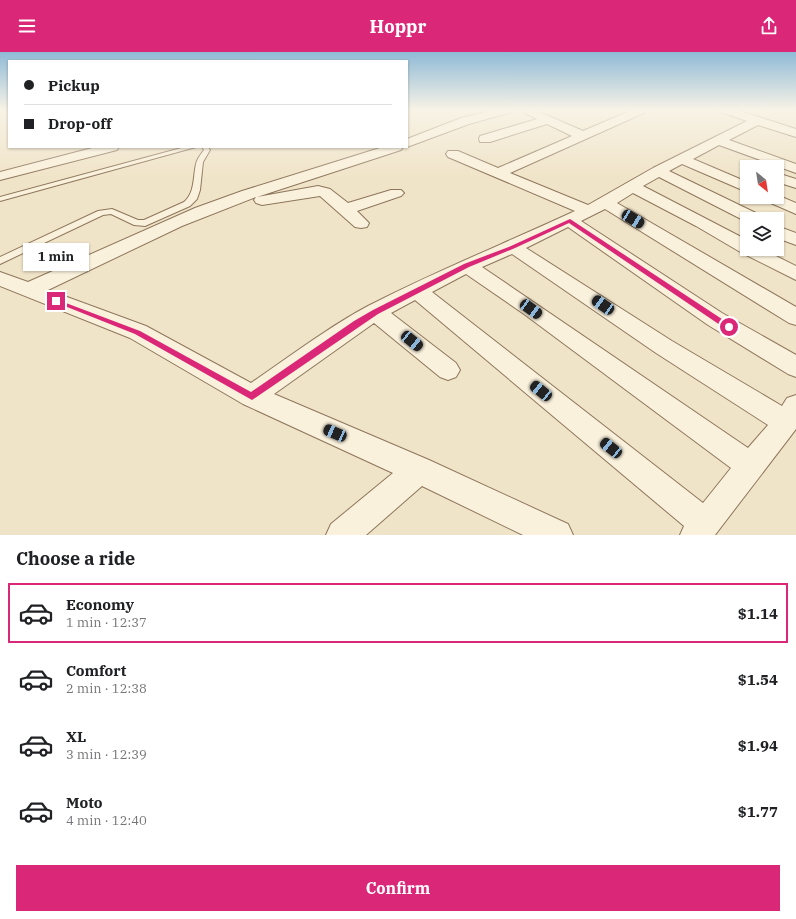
<!DOCTYPE html>
<meta charset="utf-8">
<style>
:root{--surface:#fff;--page:#f2f2f2;--text:#202124;--muted:#757577;--line:#e0e0e0;--accent:#db2777}
body{margin:0;font-family:"IBM Plex Serif",serif;background:var(--page);color:var(--text);height:100vh;display:flex;flex-direction:column;font-size:15px;white-space:nowrap}
*{box-sizing:border-box;margin:0}
p{font-size:13px;color:var(--muted)}
.icon{flex:none;width:22px;height:22px;fill:none;stroke:currentColor;stroke-width:2;stroke-linecap:round;stroke-linejoin:round}
.map{position:relative;height:483px;overflow:hidden}
.drawer{display:flex;flex-direction:column;background:var(--surface);flex:1}
.drawer>*{flex:none}
.hud{position:absolute;left:8px;top:8px;width:400px;height:88px;border-radius:0px;box-shadow:0 1px 3px #0004;display:grid;align-content:center;height:88px;padding:0 16px;background:var(--surface)}
.needle{width:26px;rotate:150deg}
.buttons{position:absolute;left:740px;top:108px;display:grid;gap:8px}
.buttons a{display:grid;place-items:center;width:44px;height:44px;border-radius:0px;background:var(--surface);box-shadow:0 1px 3px #0004;font-size:20px}
.end{position:absolute;width:18px;height:18px;margin:-9px;border:5px solid #db2777;background:#fff;box-shadow:0 0 0 2px #fff}
.from{border-radius:50%}
.bubble{position:absolute;height:28px;border-radius:0px;background:var(--surface);box-shadow:0 1px 3px #0004;font-size:13px;font-weight:700;line-height:28px;text-align:center}
.car{position:absolute;width:12px;height:24px;margin:-12px -6px;border-radius:5px;box-shadow:0 0 3px 1px #0007;background:linear-gradient(#222 24%,#8ab4d8 0 40%,#222 0 76%,#8ab4d8 0 86%,#222 0)}
.hud b{display:flex;align-items:center;gap:14px;height:38px;font-size:15px}
.hud b+b{border-top:1px solid var(--line)}
.hud i{width:10px;height:10px;background:var(--text)}
ul{padding:0;list-style:none}
li{display:flex;align-items:center;gap:12px;height:60px;margin:0 8px 6px;padding:0 8px;border:2px solid transparent;border-radius:0px}
li div{flex:1}
li b{display:block;font-size:15px}
li em{font-style:normal;font-weight:700}
li.selected{border-color:var(--accent)}
li>.icon{width:36px;height:36px;stroke-width:1.5}
h2{padding:0 16px;font-size:18px;line-height:48px}
.action{display:flex;gap:8px;margin-top:auto;padding:8px 16px}
.action a{flex:1;height:46px;border-radius:0px;background:var(--accent);color:#fff;font-size:16px;font-weight:700;line-height:46px;text-align:center}
header{display:flex;justify-content:space-between;align-items:center;height:52px;padding:0 16px;background:var(--accent);color:#fff;font-size:18px;font-weight:700}
.map>svg:first-child{display:block}
.lines{fill:none;stroke-linecap:round;stroke-linejoin:round}
.lane-casing{stroke:#8d765c;stroke-width:2}
.street-casing{stroke:#8d765c;stroke-width:2}
.lane{fill:#faf1dc;fill-rule:evenodd}
.street{fill:#faf1dc;fill-rule:evenodd}
.route{fill:#db2777}
</style>
<header><svg class="icon" aria-label="menu" viewBox="0 0 24 24"><path d="M4 6h16M4 12h16M4 18h16"/></svg>Hoppr<svg class="icon" aria-label="share" viewBox="0 0 24 24"><path d="M12 15V3M7 8l5-5 5 5M5 13v7h14v-7"/></svg></header>
<div class="map">
<svg width="796" height="483" viewBox="0 0 796 483">
<rect width="100%" height="100%" fill="#f0e4c8"/>
<g class="lines">
<defs>
<g id="lane">
<polygon points="185,95 196,95 0,149 0,145"/>
<path d="M 202,95 L 208,95 L 210,98 L 203,110 L 200,138 L 197,147 L 190,154 L 145,174 L 134,173 L 111,162 L 103,163 L 0,212 L 0,205 L 98,159 L 112,157 L 138,168 L 144,168 L 184,150 C 195,141 193,125 196,112 C 197,107 201,102 204,98 Z"/>
</g>
<g id="street">
<polygon points="494,58 514,58 512,60 469,72 407,95 407,87 461,66"/>
<path d="M 520,58 L 535,58 L 583,79 L 632,58 L 648,58 L 646,60 L 510,121 L 588,153 L 653,116 L 747,69 L 721,60 L 719,58 L 737,58 L 796,77 L 796,85 L 758,73 L 729,88 L 796,112 L 796,121 L 719,93 L 693,107 L 747,130 L 747,140 L 682,112 L 669,119 L 760,163 L 762,167 L 747,167 L 747,170 L 659,125 L 643,134 L 747,188 L 747,197 L 762,197 L 796,214 L 796,228 L 742,201 L 696,174 L 633,141 L 617,151 L 796,255 L 796,273 L 789,271 L 605,157 L 581,169 L 722,261 L 796,303 L 796,325 L 788,322 L 708,273 L 568,175 L 526,196 L 672,289 L 782,354 L 787,346 L 796,343 L 796,377 L 715,483 L 680,483 L 684,474 L 415,248 L 391,261 L 456,311 L 460,318 L 456,325 L 448,328 L 440,325 L 374,271 L 274,342 L 429,408 L 568,472 L 573,483 L 523,483 L 422,434 L 366,483 L 326,483 L 331,472 L 393,421 L 243,352 L 130,286 L 0,234 L 0,220 L 28,230 L 195,156 L 242,139 L 383,95 L 403,95 L 401,98 L 257,145 L 318,134 L 330,137 L 348,151 L 391,138 L 401,138 L 404,141 L 401,144 L 357,159 L 369,171 L 367,175 L 361,176 L 355,175 L 320,144 L 262,153 L 256,151 L 254,148 L 256,145 L 182,174 L 48,238 L 146,274 L 251,331 C 289,305 327,276 368,254 C 436,219 506,191 575,159 L 448,105 L 446,102 L 448,99 L 458,99 L 498,116 L 572,84 L 547,72 L 490,90 L 480,90 L 479,87 L 480,84 L 537,67 ZM 512,202 L 656,301 L 768,373 L 748,396 L 482,215 ZM 466,222 L 524,262 L 731,416 L 703,451 L 432,240 Z"/>
<polygon points="96,95 119,95 117,98 0,128 0,120"/>
<polygon points="777,121 796,127 796,136 777,130"/>
<polygon points="777,143 796,151 796,162 764,148 761,145 777,145"/>
<polygon points="777,174 796,181 796,193 777,186"/>
</g>
</defs>
<use href="#lane" class="lane-casing"/>
<use href="#street" class="street-casing"/>
<use href="#lane" class="lane"/>
<use href="#street" class="street"/>
</g>
<linearGradient id="sky" x2="0" y2="1"><stop stop-color="#8fbad6"/><stop offset="0.46" stop-color="#f8f3e6"/><stop offset="1" stop-color="#f8f3e6" stop-opacity="0"/></linearGradient>
<rect width="796" height="126" fill="url(#sky)"/>
<polygon class="route" points="570,167 731,273 731,277 726,277 569,171 515,196 469,215 378,262 252,348 135,282 52,249 58,248 140,279 251,340 354,269 373,258 464,212 511,194"/>
</svg>
<div class="buttons">
<a><svg class="needle" viewBox="-14 -14 28 28"><path d="M0-13l5 13h-10z" fill="#e53935"/><path d="M0 13l5-13h-10z" fill="#757577"/></svg></a>
<a><svg class="icon" aria-label="layers" viewBox="0 0 24 24"><path d="M12 4l9 5-9 5-9-5zM3 14l9 5 9-5"/></svg></a>
</div>
<i class="end from" style="left:729px;top:275px"></i>
<i class="end" style="left:56px;top:249px"></i>
<div class="bubble" style="left:23px;top:191px;width:66px">1 min</div>
<i class="car" style="left:633px;top:167px;rotate:121deg"></i>
<i class="car" style="left:603px;top:253px;rotate:305deg"></i>
<i class="car" style="left:531px;top:257px;rotate:126deg"></i>
<i class="car" style="left:412px;top:289px;rotate:129deg"></i>
<i class="car" style="left:541px;top:339px;rotate:309deg"></i>
<i class="car" style="left:335px;top:381px;rotate:294deg"></i>
<i class="car" style="left:611px;top:396px;rotate:309deg"></i>
<div class="hud">
<b><i class="from"></i>Pickup</b>
<b><i></i>Drop-off</b>
</div>
</div>
<section class="drawer">
<h2>Choose a ride</h2>
<ul>
<li class="selected"><svg class="icon" aria-label="car" viewBox="0 0 24 24"><path d="M5 17H2v-5l4-1 3-4h7l3 4 3 1v5h-3M9 17h6M6 11h13"/><circle cx="7" cy="17" r="2"/><circle cx="17" cy="17" r="2"/></svg><div><b>Economy</b><p>1 min · 12:37</p></div><em>$1.14</em></li>
<li><svg class="icon" aria-label="car" viewBox="0 0 24 24"><path d="M5 17H2v-5l4-1 3-4h7l3 4 3 1v5h-3M9 17h6M6 11h13"/><circle cx="7" cy="17" r="2"/><circle cx="17" cy="17" r="2"/></svg><div><b>Comfort</b><p>2 min · 12:38</p></div><em>$1.54</em></li>
<li><svg class="icon" aria-label="car" viewBox="0 0 24 24"><path d="M5 17H2v-5l4-1 3-4h7l3 4 3 1v5h-3M9 17h6M6 11h13"/><circle cx="7" cy="17" r="2"/><circle cx="17" cy="17" r="2"/></svg><div><b>XL</b><p>3 min · 12:39</p></div><em>$1.94</em></li>
<li><svg class="icon" aria-label="car" viewBox="0 0 24 24"><path d="M5 17H2v-5l4-1 3-4h7l3 4 3 1v5h-3M9 17h6M6 11h13"/><circle cx="7" cy="17" r="2"/><circle cx="17" cy="17" r="2"/></svg><div><b>Moto</b><p>4 min · 12:40</p></div><em>$1.77</em></li>
</ul>
<div class="action"><a>Confirm</a></div>
</section>
